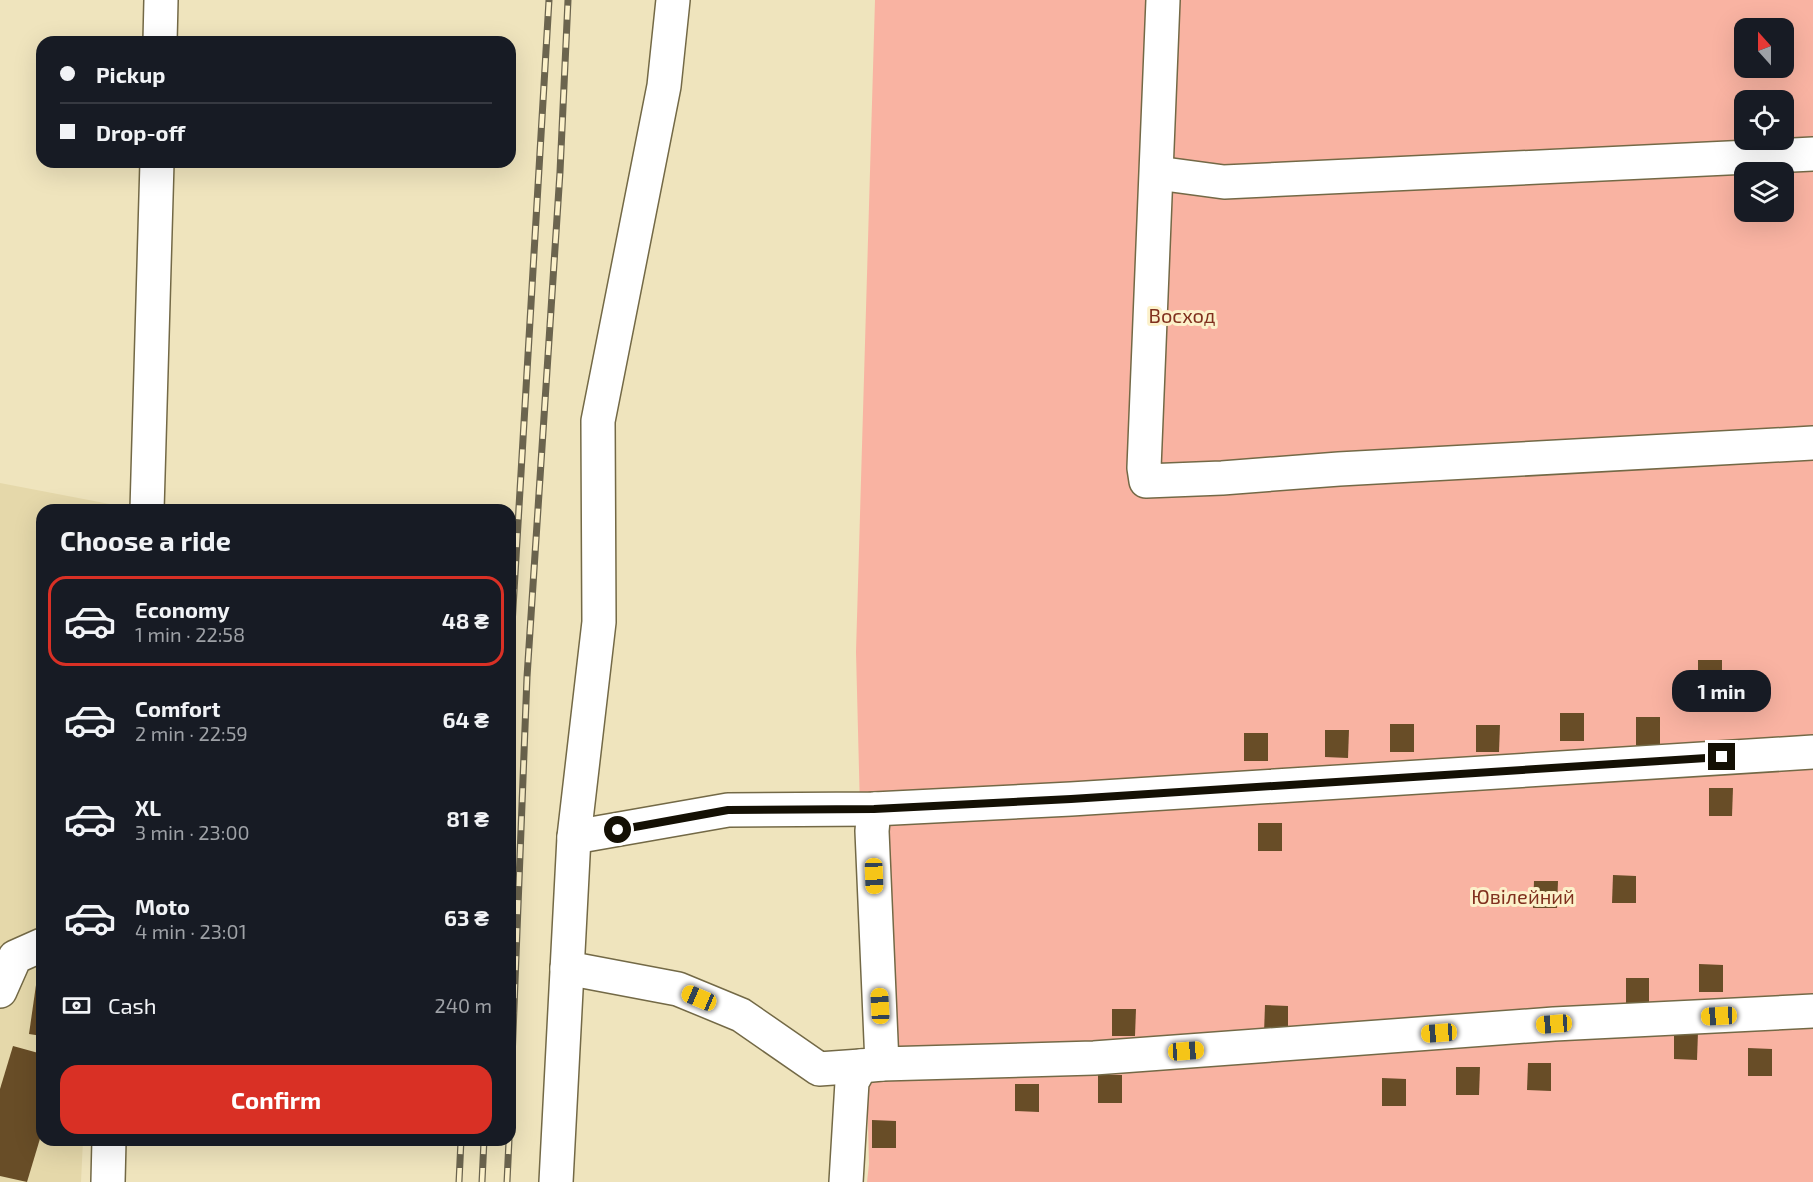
<!DOCTYPE html>
<meta charset="utf-8">
<style>
:root{--surface:#171b24;--page:#242831;--text:#f1f3f6;--muted:#9ea1a6;--line:#363941;--accent:#d93025}
body{margin:0;font-family:"Exo 2",sans-serif;background:var(--page);color:var(--text);height:100vh;display:flex;flex-direction:column;font-size:22px;white-space:nowrap}
*{box-sizing:border-box;margin:0}
p{font-size:20px;color:var(--muted)}
.icon{flex:none;width:33px;height:33px;fill:none;stroke:currentColor;stroke-width:2;stroke-linecap:round;stroke-linejoin:round}
.map{position:relative;flex:1;overflow:hidden}
.sheet{position:absolute;left:36px;top:504px;width:480px;height:642px;display:flex;flex-direction:column;background:var(--surface);border-radius:18px;box-shadow:0 6px 24px #0002}
.sheet>*{flex:none}
.top-card{position:absolute;left:36px;top:36px;width:480px;height:132px;border-radius:18px;box-shadow:0 6px 24px #0002;display:grid;align-content:center;height:132px;padding:0 24px;background:var(--surface)}
.needle{width:39px;rotate:339deg}
.fabs{position:absolute;left:1734px;top:18px;display:grid;gap:12px}
.fabs a{display:grid;place-items:center;width:60px;height:60px;border-radius:12px;background:var(--surface);box-shadow:0 6px 24px #0002;font-size:30px}
.end{position:absolute;width:27px;height:27px;margin:-14px;border:8px solid #141004;background:#fff;box-shadow:0 0 0 3px #fff}
.from{border-radius:50%}
.bubble{position:absolute;height:42px;border-radius:18px;background:var(--surface);box-shadow:0 6px 24px #0002;font-size:20px;font-weight:700;line-height:42px;text-align:center}
.car{position:absolute;width:18px;height:36px;margin:-18px -9px;border-radius:8px;box-shadow:0 0 4px 2px #0007;background:linear-gradient(#f5c518 24%,#345 0 40%,#f5c518 0 76%,#345 0 86%,#f5c518 0)}
.top-card b{display:flex;align-items:center;gap:21px;height:57px;font-size:22px}
.top-card b+b{border-top:2px solid var(--line)}
.top-card i{width:15px;height:15px;background:var(--text)}
ul{padding:0;list-style:none}
li{display:flex;align-items:center;gap:18px;height:90px;margin:0 12px 9px;padding:0 12px;border:3px solid transparent;border-radius:18px}
li div{flex:1}
li b{display:block;font-size:22px}
li em{font-style:normal;font-weight:700}
li.current{border-color:var(--accent)}
li>.icon{width:54px;height:54px;stroke-width:1.5}
h2{padding:0 24px;font-size:27px;line-height:72px}
.pay{display:flex;align-items:center;gap:15px;height:66px;padding:0 24px;font-size:22px}
.pay p{margin-inline-start:auto}
.button{display:flex;gap:12px;margin-top:auto;padding:12px 24px}
.button a{flex:1;height:69px;border-radius:18px;background:var(--accent);color:#fff;font-size:24px;font-weight:700;line-height:69px;text-align:center}
.map>svg:first-child{display:block}
.built{fill:#e5d8aa}
.green{fill:#f9b3a2;fill-rule:evenodd}
.building{fill:#684d27}
.lines{fill:none;stroke-linecap:round;stroke-linejoin:round}
.minor-casing{stroke:#736946;stroke-width:36}
.minor{stroke:#fff;stroke-width:33}
.rail-casing{stroke:#6b644e;stroke-width:7}
.rail{stroke:#fcf1ca;stroke-width:4.5;stroke-dasharray:14;stroke-linecap:butt}
.route{stroke:#141004;stroke-width:8}
.labels{text-anchor:middle;stroke-width:6;stroke-linejoin:round;paint-order:stroke}
.park-label{font-size:20px;fill:#80301e;stroke:#fcf1ca}
</style>
<div class="map">
<svg width="1813" height="1182" viewBox="0 0 1813 1182">
<rect width="100%" height="100%" fill="#efe4bd"/>
<polygon class="built" points="0,483 120,506 120,510 42,510 42,1140 83,1140 81,1182 0,1182"/>
<path class="green" d="M 875,0 L 1813,0 L 1813,1182 L 867,1182 L 869,1164 L 856,652 ZM 1744,28 L 1784,28 L 1784,68 L 1744,68 ZM 1744,100 L 1784,100 L 1784,140 L 1744,140 ZM 1744,172 L 1784,172 L 1784,212 L 1744,212 Z"/>
<g class="building">
<rect x="1698" y="660" width="24" height="28"/>
<rect x="1560" y="713" width="24" height="28"/>
<rect x="1636" y="717" width="24" height="28"/>
<rect x="1390" y="724" width="24" height="28"/>
<polygon points="1476,725 1500,725 1499,752 1476,752"/>
<polygon points="1325,730 1349,730 1348,758 1325,757"/>
<rect x="1244" y="733" width="24" height="28"/>
<polygon points="1709,788 1733,788 1732,816 1709,816"/>
<rect x="1258" y="823" width="24" height="28"/>
<polygon points="1613,875 1636,876 1636,903 1612,903"/>
<polygon points="1534,881 1558,881 1557,908 1533,908"/>
<polygon points="1699,964 1723,965 1723,992 1699,992"/>
<polygon points="38,971 42,972 42,1036 29,1034"/>
<rect x="1626" y="978" width="23" height="28"/>
<polygon points="1265,1005 1288,1006 1288,1034 1264,1033"/>
<polygon points="1112,1009 1136,1009 1135,1036 1112,1036"/>
<polygon points="1674,1031 1698,1032 1697,1060 1674,1059"/>
<polygon points="13,1046 42,1054 42,1132 27,1182 0,1176 0,1089"/>
<polygon points="1748,1048 1772,1049 1772,1076 1748,1076"/>
<polygon points="1528,1063 1551,1063 1551,1091 1527,1090"/>
<polygon points="1456,1067 1480,1067 1479,1095 1456,1095"/>
<rect x="1098" y="1075" width="24" height="28"/>
<polygon points="1382,1078 1406,1079 1406,1106 1382,1106"/>
<polygon points="1015,1084 1039,1084 1039,1112 1015,1111"/>
<polygon points="872,1120 896,1121 896,1148 872,1148"/>
</g>
<g class="lines">
<defs>
<g id="minor">
<polyline points="1163,0 1144,468 1146,481 1222,478 1339,469 1813,443"/>
<polyline points="160,42 161,0"/>
<polyline points="1157,173 1224,182 1813,154"/>
<polyline points="147,510 157,162"/>
<polyline points="574,837 728,810 874,809 1071,799 1813,752"/>
<polyline points="567,968 678,989 741,1015 819,1069 861,1066"/>
<polyline points="0,991 15,957 42,945"/>
<polyline points="882,1064 1094,1058 1554,1024 1813,1011"/>
<polyline points="108,1182 109,1140"/>
<polyline points="556,1182 574,837 599,622 598,421 664,86 673,0"/>
<polyline points="846,1182 852,1082 861,1066 882,1064 872,831 874,809"/>
</g>
</defs>
<use href="#minor" class="minor-casing"/>
<use href="#minor" class="minor"/>
<defs>
<g id="rail">
<polyline points="510,659 549,0"/>
<polyline points="510,1110 527,677 560,172 568,0"/>
<polyline points="459,1182 461,1140"/>
<polyline points="482,1182 484,1140"/>
<polyline points="507,1182 509,1140"/>
</g>
</defs>
<use href="#rail" class="rail-casing"/>
<use href="#rail" class="rail"/>
</g>
<g class="lines">
<polyline class="route" points="618,830 728,810 874,809 1071,799 1722,757"/>
</g>
<g class="labels">
<g class="park-label">
<text x="1182" y="323">Восход</text>
<text x="1523" y="904">Ювілейний</text>
</g>
</g>
</svg>
<div class="fabs">
<a><svg class="needle" viewBox="-14 -14 28 28"><path d="M0-13l5 13h-10z" fill="#e53935"/><path d="M0 13l5-13h-10z" fill="#9ea1a6"/></svg></a>
<a><svg class="icon" aria-label="locate" viewBox="0 0 24 24"><circle cx="12" cy="12" r="6"/><path d="M12 2v4M12 18v4M2 12h4M18 12h4"/></svg></a>
<a><svg class="icon" aria-label="layers" viewBox="0 0 24 24"><path d="M12 4l9 5-9 5-9-5zM3 14l9 5 9-5"/></svg></a>
</div>
<i class="end from" style="left:618px;top:830px"></i>
<i class="end" style="left:1722px;top:757px"></i>
<div class="bubble" style="left:1672px;top:670px;width:99px">1 min</div>
<i class="car" style="left:874px;top:876px;rotate:178deg"></i>
<i class="car" style="left:699px;top:998px;rotate:293deg"></i>
<i class="car" style="left:880px;top:1006px;rotate:357deg"></i>
<i class="car" style="left:1719px;top:1016px;rotate:267deg"></i>
<i class="car" style="left:1554px;top:1024px;rotate:266deg"></i>
<i class="car" style="left:1439px;top:1033px;rotate:266deg"></i>
<i class="car" style="left:1186px;top:1051px;rotate:86deg"></i>
<div class="top-card">
<b><i class="from"></i>Pickup</b>
<b><i></i>Drop-off</b>
</div>
<section class="sheet">
<h2>Choose a ride</h2>
<ul>
<li class="current"><svg class="icon" aria-label="car" viewBox="0 0 24 24"><path d="M5 17H2v-5l4-1 3-4h7l3 4 3 1v5h-3M9 17h6M6 11h13"/><circle cx="7" cy="17" r="2"/><circle cx="17" cy="17" r="2"/></svg><div><b>Economy</b><p>1 min · 22:58</p></div><em>48 ₴</em></li>
<li><svg class="icon" aria-label="car" viewBox="0 0 24 24"><path d="M5 17H2v-5l4-1 3-4h7l3 4 3 1v5h-3M9 17h6M6 11h13"/><circle cx="7" cy="17" r="2"/><circle cx="17" cy="17" r="2"/></svg><div><b>Comfort</b><p>2 min · 22:59</p></div><em>64 ₴</em></li>
<li><svg class="icon" aria-label="car" viewBox="0 0 24 24"><path d="M5 17H2v-5l4-1 3-4h7l3 4 3 1v5h-3M9 17h6M6 11h13"/><circle cx="7" cy="17" r="2"/><circle cx="17" cy="17" r="2"/></svg><div><b>XL</b><p>3 min · 23:00</p></div><em>81 ₴</em></li>
<li><svg class="icon" aria-label="car" viewBox="0 0 24 24"><path d="M5 17H2v-5l4-1 3-4h7l3 4 3 1v5h-3M9 17h6M6 11h13"/><circle cx="7" cy="17" r="2"/><circle cx="17" cy="17" r="2"/></svg><div><b>Moto</b><p>4 min · 23:01</p></div><em>63 ₴</em></li>
</ul>
<div class="pay"><svg class="icon" aria-label="cash" viewBox="0 0 24 24"><path d="M3 7h18v10H3z"/><circle cx="12" cy="12" r="2"/></svg>Cash<p>240 m</p></div>
<div class="button"><a>Confirm</a></div>
</section>
</div>
